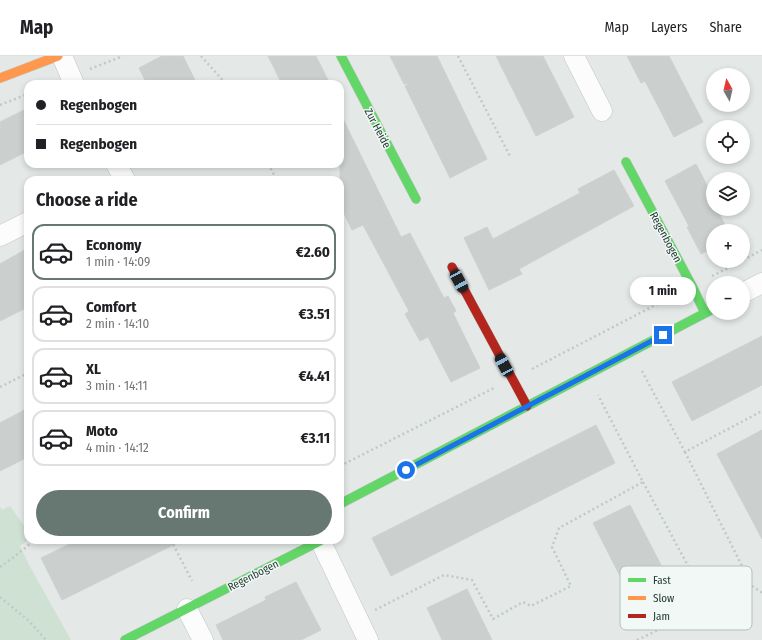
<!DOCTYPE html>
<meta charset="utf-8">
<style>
:root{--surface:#fff;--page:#f6f6f6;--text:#202124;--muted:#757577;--line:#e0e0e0;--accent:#677872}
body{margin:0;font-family:"Fira Sans Condensed",sans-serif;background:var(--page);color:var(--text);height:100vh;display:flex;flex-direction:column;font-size:15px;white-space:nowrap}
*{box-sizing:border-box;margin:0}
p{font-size:13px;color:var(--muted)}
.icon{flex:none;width:22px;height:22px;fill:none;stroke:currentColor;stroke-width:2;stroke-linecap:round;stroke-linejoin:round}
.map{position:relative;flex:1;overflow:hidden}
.details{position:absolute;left:24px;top:120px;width:320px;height:368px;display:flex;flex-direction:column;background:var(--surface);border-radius:12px;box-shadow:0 2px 6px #0003}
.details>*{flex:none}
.banner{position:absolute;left:24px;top:24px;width:320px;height:88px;border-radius:12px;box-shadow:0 2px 6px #0003;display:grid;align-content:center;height:88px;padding:0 12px;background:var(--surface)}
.needle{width:26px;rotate:352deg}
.controls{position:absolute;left:706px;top:12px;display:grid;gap:8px}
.controls a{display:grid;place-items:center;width:44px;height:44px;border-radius:50%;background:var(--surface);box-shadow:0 2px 6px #0003;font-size:20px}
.end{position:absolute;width:18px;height:18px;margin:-9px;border:5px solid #1a73e8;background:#fff;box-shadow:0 0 0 2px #fff}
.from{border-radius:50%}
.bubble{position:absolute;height:28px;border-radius:14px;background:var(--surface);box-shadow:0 2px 6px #0003;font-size:13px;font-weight:700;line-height:28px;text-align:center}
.car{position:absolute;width:12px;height:24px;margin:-12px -6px;border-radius:5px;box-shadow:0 0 3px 1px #0007;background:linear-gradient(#222 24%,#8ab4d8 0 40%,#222 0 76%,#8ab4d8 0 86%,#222 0)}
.banner b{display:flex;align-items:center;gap:14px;height:38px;font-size:15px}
.banner b+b{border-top:1px solid var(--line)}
.banner i{width:10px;height:10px;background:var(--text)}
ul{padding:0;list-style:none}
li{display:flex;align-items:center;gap:12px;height:56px;margin:0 8px 6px;padding:0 4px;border:2px solid var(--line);border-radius:12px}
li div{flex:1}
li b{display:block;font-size:15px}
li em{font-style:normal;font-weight:700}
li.on{border-color:var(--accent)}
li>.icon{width:36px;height:36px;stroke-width:1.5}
h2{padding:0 12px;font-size:18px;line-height:48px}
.cta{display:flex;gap:8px;margin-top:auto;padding:8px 12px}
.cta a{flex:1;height:46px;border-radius:24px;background:var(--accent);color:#fff;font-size:16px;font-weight:700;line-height:46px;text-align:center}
header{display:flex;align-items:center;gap:24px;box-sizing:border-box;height:56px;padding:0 20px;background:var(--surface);border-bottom:1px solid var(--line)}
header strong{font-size:19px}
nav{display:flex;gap:22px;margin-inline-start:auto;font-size:14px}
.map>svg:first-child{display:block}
.green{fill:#cee1d3}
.building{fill:#cbd0ce;stroke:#cdd2d0}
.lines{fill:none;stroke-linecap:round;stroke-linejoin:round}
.street-casing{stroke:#c1c6c4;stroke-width:21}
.fast-casing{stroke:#c0c6c4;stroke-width:10}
.slow-casing{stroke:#c0c6c4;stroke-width:10}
.jam-casing{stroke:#c0c6c4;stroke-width:10}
.path{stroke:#c1c9c5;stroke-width:2.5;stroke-dasharray:2 3;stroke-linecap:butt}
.street{stroke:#fbfcfb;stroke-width:20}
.fast{stroke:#63d668;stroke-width:9}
.slow{stroke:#ff974d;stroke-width:9}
.jam{stroke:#b3261e;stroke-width:9}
.route{stroke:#1a73e8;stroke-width:5}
.labels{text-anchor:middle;stroke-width:3;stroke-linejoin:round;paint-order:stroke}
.street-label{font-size:11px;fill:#233b33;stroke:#f2f8f5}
.key{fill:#f2f8f5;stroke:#b4bfbb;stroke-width:1}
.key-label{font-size:11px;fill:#233b33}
</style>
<header>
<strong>Map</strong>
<nav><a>Map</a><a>Layers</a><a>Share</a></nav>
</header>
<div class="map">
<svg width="762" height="584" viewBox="0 0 762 584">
<rect width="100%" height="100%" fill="#e4e9e7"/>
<polygon class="green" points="10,450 28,475 28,484 20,490 29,509 71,584 0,584 0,451 2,454"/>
<g class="building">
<polygon points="162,0 183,0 197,28 147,28 139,12"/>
<polygon points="268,0 316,0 330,28 282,28"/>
<polygon points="390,0 437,0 487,103 450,122 405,30 410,28 404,28"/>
<polygon points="496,0 543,0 574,61 536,80"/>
<polygon points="627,0 669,0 703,66 674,81 645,25 641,27"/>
<polygon points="28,52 28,95 0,109 0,66"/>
<polygon points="340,57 401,181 410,177 444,242 448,240 456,255 453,257 480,312 451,326 428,281 420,285 405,258 409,255 363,169 352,174 340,149"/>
<polygon points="696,108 710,135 708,137 713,146 713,153 717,153 728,175 713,175 713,192 701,198 687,171 689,170 665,125"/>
<polygon points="614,114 634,150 519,213 522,218 489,234 464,182 487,171 493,183 580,137 578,133"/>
<polygon points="28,192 28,251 0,265 0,208"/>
<polygon points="762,280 762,329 692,365 672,326"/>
<polygon points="28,352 28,401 0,415 0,367"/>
<polygon points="596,369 615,407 391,520 372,482"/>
<polygon points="762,374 762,483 717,398"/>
<polygon points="630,449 677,540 640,559 593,467"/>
<polygon points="78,484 183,484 62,544 41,502"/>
<polygon points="296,526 321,574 301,584 223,584 216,569 266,544 265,541"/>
<polygon points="467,533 492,584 442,584 427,552"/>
</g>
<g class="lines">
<defs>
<g id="street">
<polyline points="62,0 74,28"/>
<polyline points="574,0 602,55"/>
<polyline points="116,108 125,124"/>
<polyline points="0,180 28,166"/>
<polyline points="743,237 762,227"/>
<polyline points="320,484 368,584"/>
<polyline points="187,553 203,584"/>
</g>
<g id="fast">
<polyline points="341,0 416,143"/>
<polyline points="626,106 692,230 705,257"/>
<polyline points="340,448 713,253"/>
<polyline points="125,584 320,485"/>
</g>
<polyline id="slow" points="0,22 58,0"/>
<polyline id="jam" points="452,211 527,350"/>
</defs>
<use href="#street" class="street-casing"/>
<use href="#fast" class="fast-casing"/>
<use href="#slow" class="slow-casing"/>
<use href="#jam" class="jam-casing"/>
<g class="path">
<polyline points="201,0 226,28"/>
<polyline points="458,0 511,102"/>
<polyline points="90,13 123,0"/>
<polyline points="0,49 28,38"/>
<polyline points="268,108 277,124"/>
<polyline points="743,204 762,194"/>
<polyline points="712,220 742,205"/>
<polyline points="532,313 673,240"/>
<polyline points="642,315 685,396 762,355"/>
<polyline points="0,331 28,317"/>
<polyline points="340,410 494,332"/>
<polyline points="643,426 709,549"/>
<polyline points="171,484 192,525"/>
<polyline points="0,511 14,501 35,484"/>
<polyline points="752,530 761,536 762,536"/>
<polyline points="0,541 29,565 46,584"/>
<polyline points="375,554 444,519 472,524 493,563 523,546 531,550 571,530 552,491 559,472 643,426 598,339"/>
<polyline points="637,584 752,530 685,396"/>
</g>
<use href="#street" class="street"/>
<use href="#fast" class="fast"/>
<use href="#slow" class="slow"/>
<use href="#jam" class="jam"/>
</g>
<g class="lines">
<polyline class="route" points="406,414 663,279"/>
</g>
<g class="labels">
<g class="street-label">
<text transform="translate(378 72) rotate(62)" y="4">Zur Heide</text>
<text transform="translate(666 181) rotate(62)" y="4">Regenbogen</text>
<text transform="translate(253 519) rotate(-27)" y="4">Regenbogen</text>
</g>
</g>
<rect x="620" y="510" width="132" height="64" rx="6" class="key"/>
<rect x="628" y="522" width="18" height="4" fill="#63d668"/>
<rect x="628" y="540" width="18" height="4" fill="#ff974d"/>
<rect x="628" y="558" width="18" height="4" fill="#b3261e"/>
<g class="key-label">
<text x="653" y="528">Fast</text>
<text x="653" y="546">Slow</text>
<text x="653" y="564">Jam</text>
</g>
</svg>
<div class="controls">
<a><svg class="needle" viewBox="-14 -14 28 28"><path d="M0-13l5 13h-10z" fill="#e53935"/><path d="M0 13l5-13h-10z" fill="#757577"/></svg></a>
<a><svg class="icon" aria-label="locate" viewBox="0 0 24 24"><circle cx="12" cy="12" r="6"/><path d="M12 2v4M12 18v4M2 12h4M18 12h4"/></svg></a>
<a><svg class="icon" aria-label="layers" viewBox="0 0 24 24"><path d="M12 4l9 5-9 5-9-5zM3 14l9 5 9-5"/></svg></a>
<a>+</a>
<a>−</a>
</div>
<i class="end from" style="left:406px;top:414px"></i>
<i class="end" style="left:663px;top:279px"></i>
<div class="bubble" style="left:630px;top:221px;width:66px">1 min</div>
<i class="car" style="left:459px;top:225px;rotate:152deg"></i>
<i class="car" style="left:504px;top:309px;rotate:332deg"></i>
<div class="banner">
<b><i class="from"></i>Regenbogen</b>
<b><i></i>Regenbogen</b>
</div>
<section class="details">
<h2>Choose a ride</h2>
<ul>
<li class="on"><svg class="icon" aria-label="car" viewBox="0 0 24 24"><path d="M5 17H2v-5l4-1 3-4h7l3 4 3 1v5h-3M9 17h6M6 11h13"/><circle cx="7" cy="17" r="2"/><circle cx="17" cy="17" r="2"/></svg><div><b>Economy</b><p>1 min · 14:09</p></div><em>€2.60</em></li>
<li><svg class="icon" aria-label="car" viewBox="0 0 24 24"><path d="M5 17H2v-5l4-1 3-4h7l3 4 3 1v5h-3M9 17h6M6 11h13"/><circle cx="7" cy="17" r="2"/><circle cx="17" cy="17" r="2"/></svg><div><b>Comfort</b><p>2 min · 14:10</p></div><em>€3.51</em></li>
<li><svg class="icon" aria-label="car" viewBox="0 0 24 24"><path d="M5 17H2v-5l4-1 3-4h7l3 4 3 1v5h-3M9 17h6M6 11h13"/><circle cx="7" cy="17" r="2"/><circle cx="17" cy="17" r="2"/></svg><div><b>XL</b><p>3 min · 14:11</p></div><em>€4.41</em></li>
<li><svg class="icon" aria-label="car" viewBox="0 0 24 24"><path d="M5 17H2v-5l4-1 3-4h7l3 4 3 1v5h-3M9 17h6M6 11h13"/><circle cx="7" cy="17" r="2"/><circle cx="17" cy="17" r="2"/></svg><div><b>Moto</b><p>4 min · 14:12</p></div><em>€3.11</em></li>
</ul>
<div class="cta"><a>Confirm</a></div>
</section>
</div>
